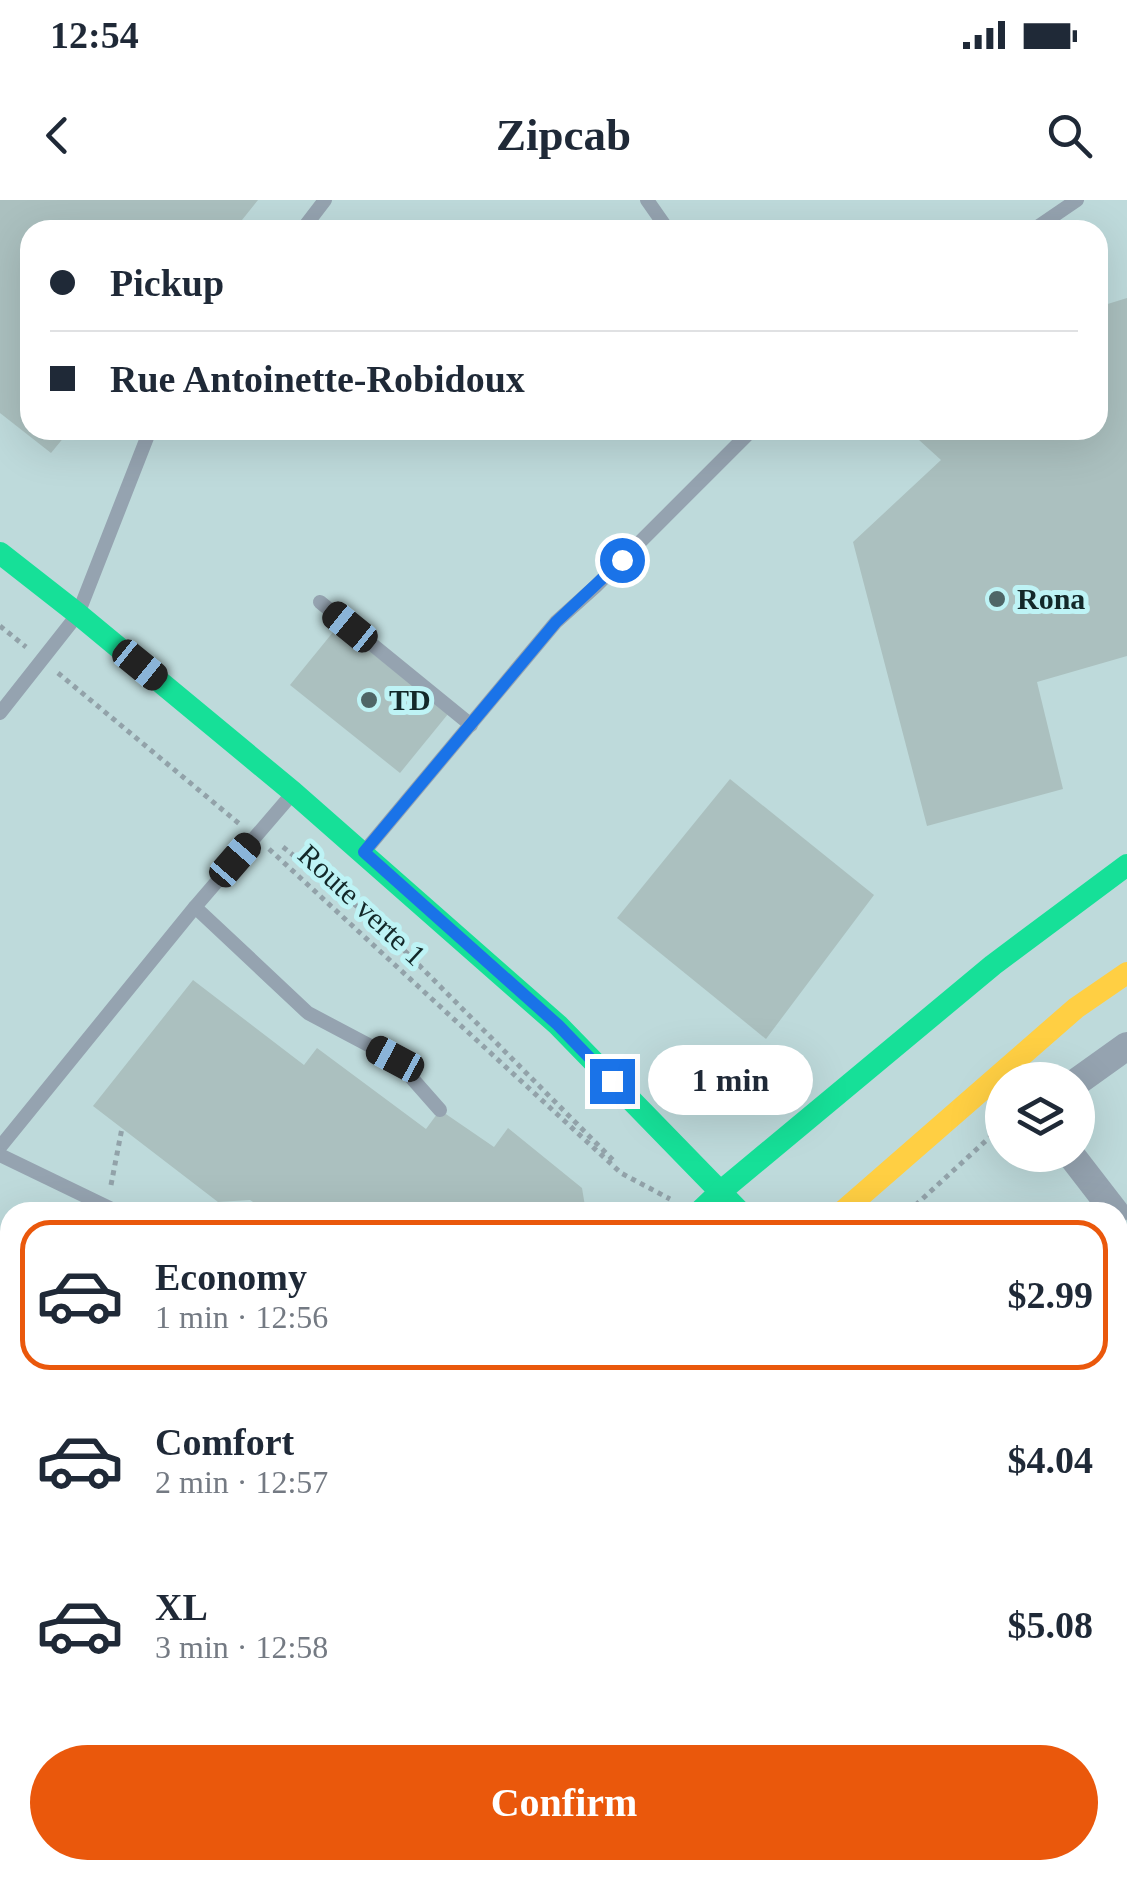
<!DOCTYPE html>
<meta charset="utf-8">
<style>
:root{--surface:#fff;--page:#f6f6f7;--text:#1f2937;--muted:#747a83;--line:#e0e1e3;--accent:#ea580c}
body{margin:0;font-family:Georgia,serif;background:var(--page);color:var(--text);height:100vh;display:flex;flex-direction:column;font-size:38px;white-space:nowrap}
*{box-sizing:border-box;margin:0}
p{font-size:32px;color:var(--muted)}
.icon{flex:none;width:55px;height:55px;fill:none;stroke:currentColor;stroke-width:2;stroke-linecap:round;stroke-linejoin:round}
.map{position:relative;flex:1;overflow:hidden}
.drawer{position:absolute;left:0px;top:1002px;width:1128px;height:678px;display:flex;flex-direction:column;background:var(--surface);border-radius:30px 30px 0 0;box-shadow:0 10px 40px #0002}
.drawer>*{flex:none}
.hud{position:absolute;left:20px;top:20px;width:1088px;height:220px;border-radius:30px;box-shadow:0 10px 40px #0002;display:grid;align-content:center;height:220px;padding:0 30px;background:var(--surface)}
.controls{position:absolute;left:985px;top:862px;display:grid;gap:20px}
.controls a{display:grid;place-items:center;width:110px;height:110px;border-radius:50%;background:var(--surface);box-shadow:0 10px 40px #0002;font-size:50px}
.end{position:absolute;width:45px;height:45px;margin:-22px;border:12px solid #1a73e8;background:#fff;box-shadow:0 0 0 5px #fff}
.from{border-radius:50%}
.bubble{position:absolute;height:70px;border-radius:35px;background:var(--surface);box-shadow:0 10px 40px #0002;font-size:32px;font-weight:700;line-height:70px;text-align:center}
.car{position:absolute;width:30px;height:60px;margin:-30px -15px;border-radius:12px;box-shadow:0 0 8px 2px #0007;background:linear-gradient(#222 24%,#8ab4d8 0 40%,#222 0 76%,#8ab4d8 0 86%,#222 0)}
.hud b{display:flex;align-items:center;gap:35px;height:95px;font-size:38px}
.hud b+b{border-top:2px solid var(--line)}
.hud i{width:25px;height:25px;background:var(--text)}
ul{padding:18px 0 0;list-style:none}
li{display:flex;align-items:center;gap:30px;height:150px;margin:0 20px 15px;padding:0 10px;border:5px solid transparent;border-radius:30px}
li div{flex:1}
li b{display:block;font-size:38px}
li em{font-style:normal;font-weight:700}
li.on{border-color:var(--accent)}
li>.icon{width:90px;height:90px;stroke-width:1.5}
.primary-button{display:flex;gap:20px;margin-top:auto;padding:20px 30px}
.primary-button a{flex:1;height:115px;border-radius:60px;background:var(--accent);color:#fff;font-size:40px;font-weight:700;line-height:115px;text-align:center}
.status{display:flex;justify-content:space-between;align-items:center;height:70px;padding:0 50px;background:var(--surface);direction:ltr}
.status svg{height:28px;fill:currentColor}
header{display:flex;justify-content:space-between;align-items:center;height:130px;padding:0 30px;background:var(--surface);font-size:45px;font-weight:700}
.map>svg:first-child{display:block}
.green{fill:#d2c59b}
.building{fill:#abc0bf}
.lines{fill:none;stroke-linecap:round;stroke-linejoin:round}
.path{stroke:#92a2a9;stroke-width:5;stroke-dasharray:5 5;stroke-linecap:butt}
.lane{stroke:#95a3b0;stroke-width:14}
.street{stroke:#95a3b0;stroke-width:28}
.fast{stroke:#16e098;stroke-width:22}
.slow{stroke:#ffcf43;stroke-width:22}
.jam{stroke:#f24e42;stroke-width:22}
.route{stroke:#1a73e8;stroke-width:12}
.poi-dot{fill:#4f6667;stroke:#bef3f5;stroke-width:4}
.labels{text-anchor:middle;stroke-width:10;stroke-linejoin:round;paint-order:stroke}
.poi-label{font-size:30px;font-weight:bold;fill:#132829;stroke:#bef3f5;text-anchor:start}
.street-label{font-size:30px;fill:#132829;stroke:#bef3f5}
</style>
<div class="status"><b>12:54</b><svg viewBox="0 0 49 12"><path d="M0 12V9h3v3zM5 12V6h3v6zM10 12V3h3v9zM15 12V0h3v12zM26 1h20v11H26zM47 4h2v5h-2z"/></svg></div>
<header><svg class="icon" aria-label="back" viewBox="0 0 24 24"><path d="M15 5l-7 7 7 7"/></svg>Zipcab<svg class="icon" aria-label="search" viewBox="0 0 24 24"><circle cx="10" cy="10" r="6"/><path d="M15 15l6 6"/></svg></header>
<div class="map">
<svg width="1127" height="1679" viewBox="0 0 1127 1679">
<rect width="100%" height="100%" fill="#bedadb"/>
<polygon class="green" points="446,1670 510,1670 517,1679 436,1679"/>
<g class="building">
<polygon points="0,0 258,0 234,30 30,30 30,230 70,230 51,253 0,213"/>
<polygon points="1127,98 1127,456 1037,482 1063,589 927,626 853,342 941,260 908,230 1098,230 1098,107"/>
<polygon points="338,426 448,514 400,573 290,485"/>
<polygon points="730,579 874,695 766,839 617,718"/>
<polygon points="193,780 304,865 317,848 426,929 440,910 494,947 508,928 582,988 586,1012 268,1012 250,1000 218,1002 93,906"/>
<polygon points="4,1266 10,1270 10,1377 0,1369 0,1271"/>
<polygon points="10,1396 10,1452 0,1444 0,1408"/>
</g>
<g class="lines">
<g class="path">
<polyline points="0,426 26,447"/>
<polyline points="58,473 242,626"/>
<polyline points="283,647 374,720 616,963"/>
<polyline points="269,649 621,973 670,999"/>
<polyline points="111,985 122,928"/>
<polyline points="908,1012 1002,926"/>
</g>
<g class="lane">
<polyline points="647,0 668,30"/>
<polyline points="302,30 325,0"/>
<polyline points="1033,30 1077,0"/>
<polyline points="320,402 471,525"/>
<polyline points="0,513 78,414 150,230"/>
<polyline points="364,652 556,422 596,386 752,230"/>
<polyline points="195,707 308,813 395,859 440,910"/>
<polyline points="0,947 195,707 293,593"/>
<polyline points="0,955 118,1012"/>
</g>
<g class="street">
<polyline points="1078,881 1127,846"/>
<polyline points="1071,955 1115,1012"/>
<polyline points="536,1670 544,1679"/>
<polyline points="911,1670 919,1679"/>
<polyline points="274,1679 279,1670"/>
</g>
<g class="fast">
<polyline points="0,353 78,414 293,592 558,825 740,1012"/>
<polyline points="699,1012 720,992 993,765 1127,665"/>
<polyline points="76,1679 82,1670"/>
</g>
<polyline class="slow" points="842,1012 1076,808 1127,773"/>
<g class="jam">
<polyline points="1118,1458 1127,1469"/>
<polyline points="195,1679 201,1670"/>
</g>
</g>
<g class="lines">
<polyline class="route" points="612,881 558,825 364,652 556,422 622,360"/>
</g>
<g class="poi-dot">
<circle cx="997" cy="399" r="10"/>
<circle cx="369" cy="500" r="10"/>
</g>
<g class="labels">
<g class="poi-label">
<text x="1017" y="409">Rona</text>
<text x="389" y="510">TD</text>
</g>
<g class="street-label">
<text transform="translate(362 705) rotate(43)" y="10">Route verte 1</text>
</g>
</g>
</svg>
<div class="controls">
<a><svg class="icon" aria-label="layers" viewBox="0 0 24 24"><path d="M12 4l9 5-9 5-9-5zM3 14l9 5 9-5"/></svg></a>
</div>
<i class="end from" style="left:622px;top:360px"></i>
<i class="end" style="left:612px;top:881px"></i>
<div class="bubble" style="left:648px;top:845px;width:165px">1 min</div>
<i class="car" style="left:350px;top:427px;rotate:309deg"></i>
<i class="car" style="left:140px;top:465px;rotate:129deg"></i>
<i class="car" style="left:235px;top:660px;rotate:41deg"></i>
<i class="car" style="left:395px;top:859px;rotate:298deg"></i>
<div class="hud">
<b><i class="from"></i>Pickup</b>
<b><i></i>Rue Antoinette-Robidoux</b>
</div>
<section class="drawer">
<ul>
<li class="on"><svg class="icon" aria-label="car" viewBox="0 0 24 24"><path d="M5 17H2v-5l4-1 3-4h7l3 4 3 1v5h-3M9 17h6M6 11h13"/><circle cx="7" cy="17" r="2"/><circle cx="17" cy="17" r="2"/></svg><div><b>Economy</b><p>1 min · 12:56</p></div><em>$2.99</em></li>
<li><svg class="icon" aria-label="car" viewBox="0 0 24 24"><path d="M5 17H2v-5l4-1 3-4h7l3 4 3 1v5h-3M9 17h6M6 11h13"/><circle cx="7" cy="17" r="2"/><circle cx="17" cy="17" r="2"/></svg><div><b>Comfort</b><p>2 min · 12:57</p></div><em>$4.04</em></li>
<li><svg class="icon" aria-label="car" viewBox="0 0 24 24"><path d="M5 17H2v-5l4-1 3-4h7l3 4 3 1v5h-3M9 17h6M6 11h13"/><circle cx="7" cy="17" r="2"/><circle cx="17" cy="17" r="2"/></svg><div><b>XL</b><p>3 min · 12:58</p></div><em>$5.08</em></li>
</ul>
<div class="primary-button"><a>Confirm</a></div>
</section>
</div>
